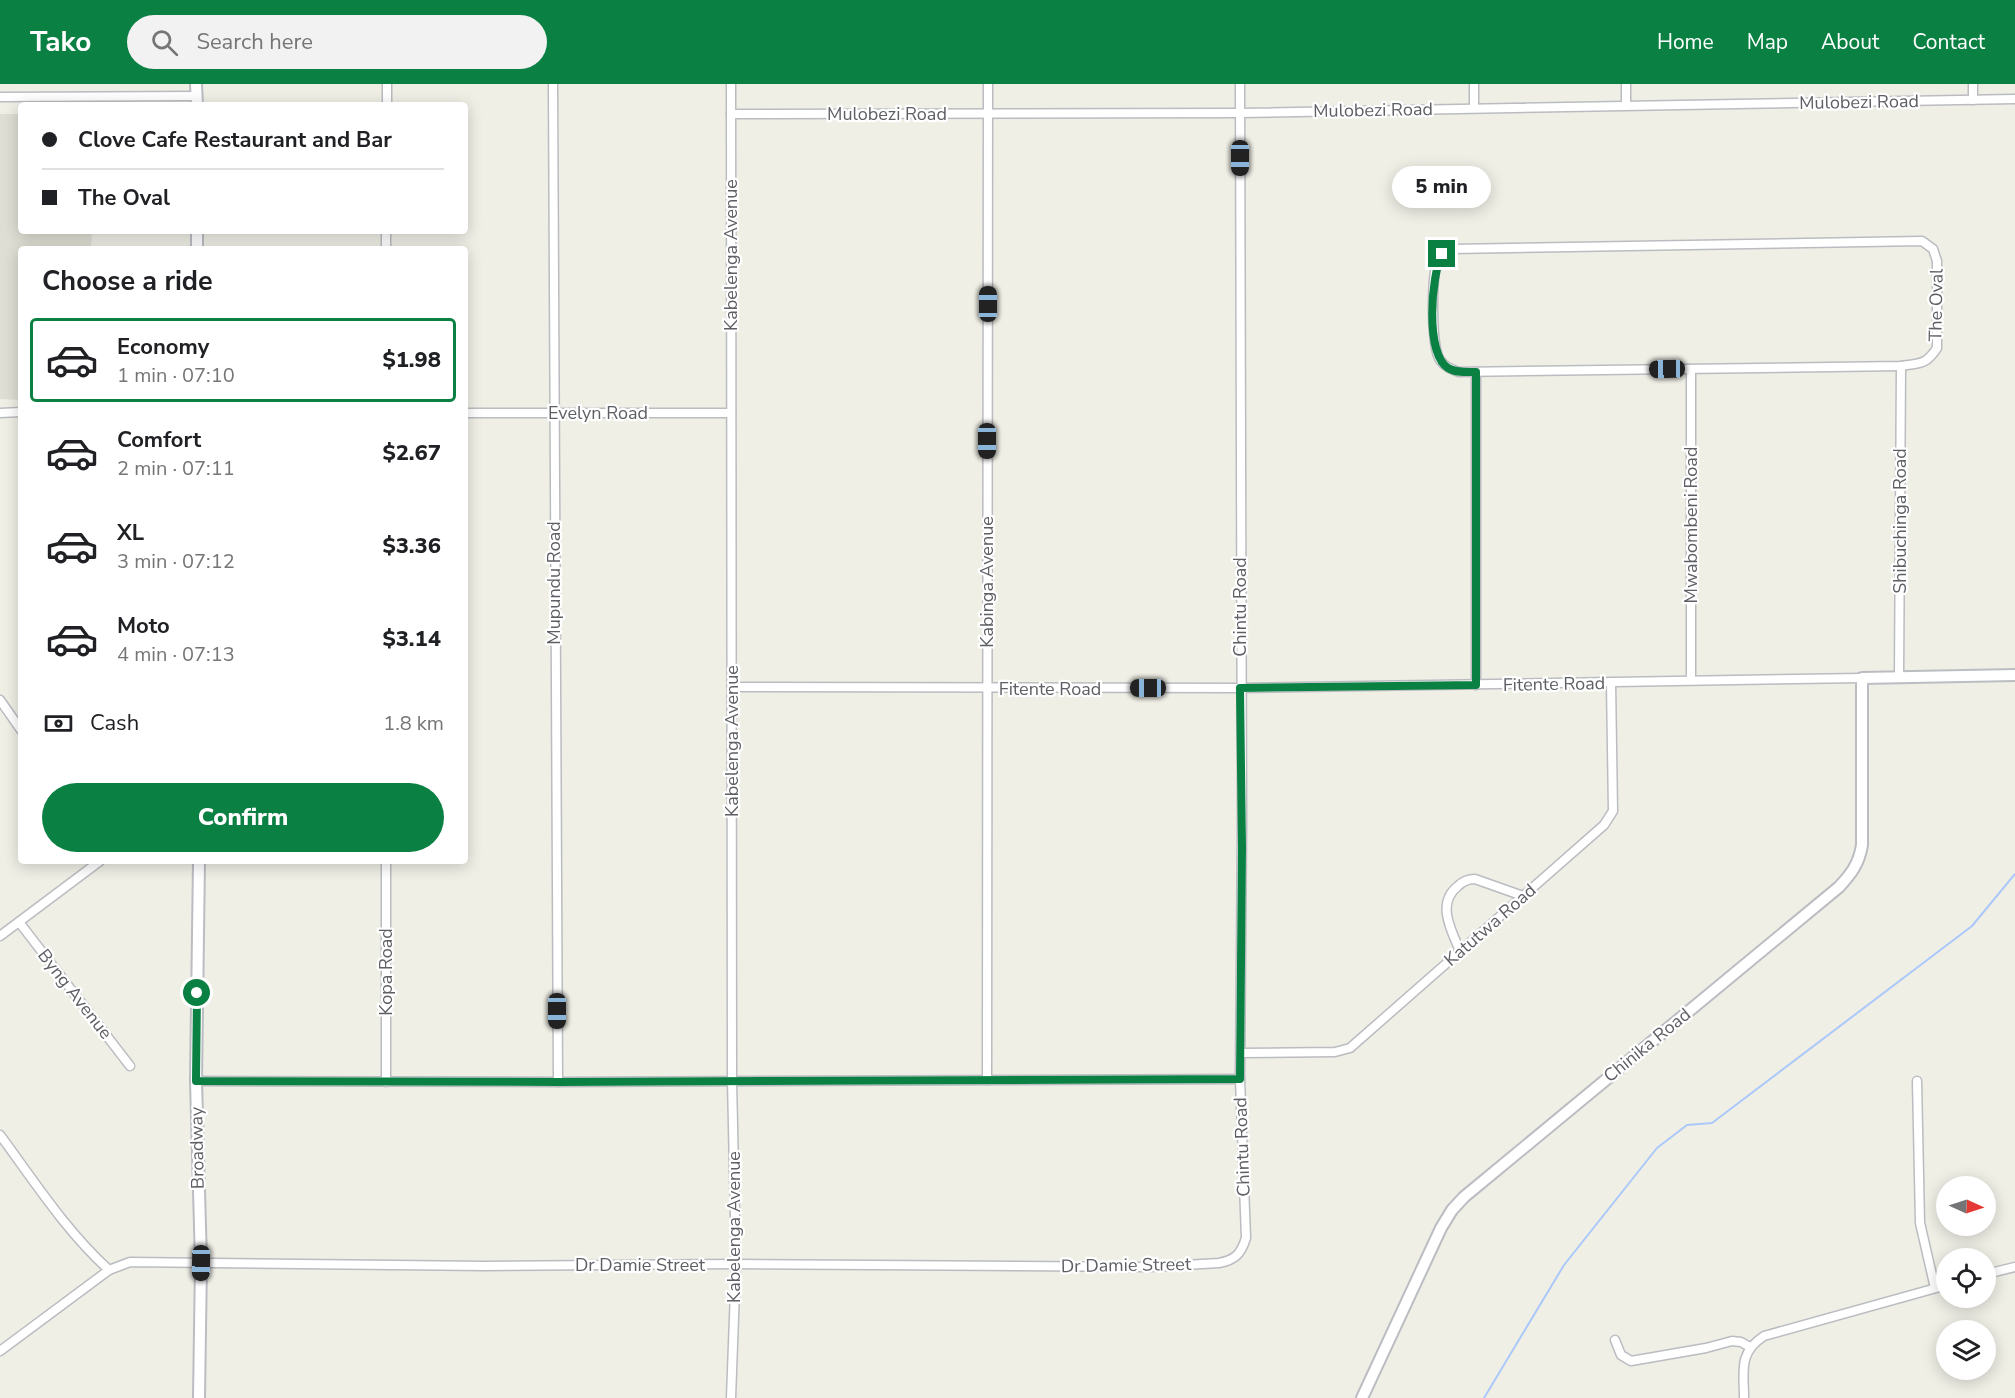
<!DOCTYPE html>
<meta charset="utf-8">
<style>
:root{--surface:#fff;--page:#f2f2f2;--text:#202124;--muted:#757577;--line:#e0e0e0;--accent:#0b8043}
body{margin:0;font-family:"Nunito Sans",sans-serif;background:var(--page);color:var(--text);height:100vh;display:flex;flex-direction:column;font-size:22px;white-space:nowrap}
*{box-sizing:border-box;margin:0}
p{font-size:20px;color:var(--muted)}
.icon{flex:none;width:33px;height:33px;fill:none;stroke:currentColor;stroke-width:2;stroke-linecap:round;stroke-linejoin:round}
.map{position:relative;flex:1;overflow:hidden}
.side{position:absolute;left:18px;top:162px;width:450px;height:618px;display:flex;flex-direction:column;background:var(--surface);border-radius:6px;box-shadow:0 3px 15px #0003}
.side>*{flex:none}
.banner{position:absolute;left:18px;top:18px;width:450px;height:132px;border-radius:6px;box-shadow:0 3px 15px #0003;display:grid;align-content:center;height:132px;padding:0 24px;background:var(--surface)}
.needle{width:39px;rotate:93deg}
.buttons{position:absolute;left:1936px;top:1092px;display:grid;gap:12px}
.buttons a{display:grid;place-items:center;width:60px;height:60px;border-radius:50%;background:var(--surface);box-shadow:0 3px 15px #0003;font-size:30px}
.end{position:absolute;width:27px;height:27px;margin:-14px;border:8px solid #0b8043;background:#fff;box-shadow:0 0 0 3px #fff}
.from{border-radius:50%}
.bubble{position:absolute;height:42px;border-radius:21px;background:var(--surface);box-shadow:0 3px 15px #0003;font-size:20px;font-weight:800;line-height:42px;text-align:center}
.car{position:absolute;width:18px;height:36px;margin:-18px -9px;border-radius:8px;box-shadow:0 0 4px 2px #0007;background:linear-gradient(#222 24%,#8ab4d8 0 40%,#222 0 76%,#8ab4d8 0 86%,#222 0)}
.banner b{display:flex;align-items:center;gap:21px;height:57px;font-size:22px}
.banner b+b{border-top:2px solid var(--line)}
.banner i{width:15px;height:15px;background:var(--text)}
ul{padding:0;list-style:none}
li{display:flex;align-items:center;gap:18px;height:84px;margin:0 12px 9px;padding:0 12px;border:3px solid transparent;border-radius:6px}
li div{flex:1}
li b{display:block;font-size:22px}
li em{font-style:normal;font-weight:800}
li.selected{border-color:var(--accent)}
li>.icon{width:54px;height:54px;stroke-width:1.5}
h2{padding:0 24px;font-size:27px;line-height:72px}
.pay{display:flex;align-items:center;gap:15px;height:66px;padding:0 24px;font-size:22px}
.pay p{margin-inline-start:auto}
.primary-button{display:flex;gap:12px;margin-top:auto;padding:12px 24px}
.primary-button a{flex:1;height:69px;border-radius:36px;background:var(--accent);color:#fff;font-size:24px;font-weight:800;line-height:69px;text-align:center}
header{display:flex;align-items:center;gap:36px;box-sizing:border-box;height:84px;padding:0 30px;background:var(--accent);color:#fff}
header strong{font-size:28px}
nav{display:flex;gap:33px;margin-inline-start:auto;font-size:21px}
.search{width:420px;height:54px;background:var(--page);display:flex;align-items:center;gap:15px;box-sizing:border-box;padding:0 21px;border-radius:33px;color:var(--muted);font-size:22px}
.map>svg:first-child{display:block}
.education{fill:#dfded4}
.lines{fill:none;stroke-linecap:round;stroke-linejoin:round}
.stream{stroke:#abc8fa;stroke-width:2}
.street-casing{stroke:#bbbcc1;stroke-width:11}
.secondary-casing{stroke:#bbbdc3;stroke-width:14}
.street{stroke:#fff;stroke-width:8}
.secondary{stroke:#fff;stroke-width:10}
.route{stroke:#0b8043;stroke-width:8}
.labels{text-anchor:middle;stroke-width:4.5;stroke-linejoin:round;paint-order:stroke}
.street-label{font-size:18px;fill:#5e5f65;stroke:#fff}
</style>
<header>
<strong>Tako</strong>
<div class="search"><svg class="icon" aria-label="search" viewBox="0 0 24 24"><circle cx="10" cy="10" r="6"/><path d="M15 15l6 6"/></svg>Search here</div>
<nav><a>Home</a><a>Map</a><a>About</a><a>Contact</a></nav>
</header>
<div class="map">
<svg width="2015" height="1314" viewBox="0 0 2015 1314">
<rect width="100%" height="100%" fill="#efefe6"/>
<polygon class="education" points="0,30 21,30 21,147 92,147 91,165 21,165 21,316 0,315"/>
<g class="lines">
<polyline class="stream" points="1484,1314 1564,1181 1657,1064 1687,1041 1712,1039 1972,842 2015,790"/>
<defs>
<g id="street">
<polyline points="553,0 558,998"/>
<polyline points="1973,0 1973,16"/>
<polyline points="0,13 197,12"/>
<polyline points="387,21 387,0"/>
<polyline points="1626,21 1626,0"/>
<polyline points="1474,24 1474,0"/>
<polyline points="731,30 1240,29 2015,15"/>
<path d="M 1922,157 L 1933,165 L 1937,177 L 1937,264 C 1926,281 1920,279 1901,282 L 1459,288 C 1451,285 1445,283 1440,276 C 1431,262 1432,199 1436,182 C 1439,173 1443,169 1451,165 Z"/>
<polyline points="386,165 386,147"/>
<polyline points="0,329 21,328"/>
<polyline points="465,329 731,329"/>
<polyline points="1899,593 1901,282"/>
<polyline points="1691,596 1691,285"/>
<polyline points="1476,601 1476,288"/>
<polyline points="732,603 1240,604 1862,594"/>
<polyline points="0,616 21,646"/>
<polyline points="19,838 130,982"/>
<polyline points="0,852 100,777"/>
<path d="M 1460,867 C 1451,846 1436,819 1458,802 C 1463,797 1468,795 1475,795 L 1523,812"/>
<polyline points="1241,969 1335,968 1350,964 1604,741 1613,727 1611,599"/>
<polyline points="987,996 988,0"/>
<polyline points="196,997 558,998 1240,995"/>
<polyline points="1917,997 1920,1139 1935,1204"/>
<polyline points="386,998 386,777"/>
<path d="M 0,1051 C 34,1097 66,1147 109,1186"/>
<polyline points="1986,1190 2015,1183"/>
<polyline points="1615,1256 1621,1271 1631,1277 1706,1264 1732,1257 1741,1258 1750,1263"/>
<path d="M 0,1267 L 109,1186 L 130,1178 L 485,1182 L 736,1180 L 1151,1183 L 1219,1179 C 1235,1176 1241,1170 1246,1154 L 1240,995 L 1242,740 L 1240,0"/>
<polyline points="731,1314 736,1180 732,996 731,0"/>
<path d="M 1744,1314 C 1744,1287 1738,1269 1764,1252 L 1947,1201"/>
</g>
<g id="secondary">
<polyline points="196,0 197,21"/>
<polyline points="197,147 197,165"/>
<polyline points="199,777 196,997 201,1179 199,1314"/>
<path d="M 1362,1314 L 1441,1144 L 1452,1126 L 1464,1113 L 1839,803 C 1851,790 1859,780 1862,761 L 1862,594 L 2015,591"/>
</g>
</defs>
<use href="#street" class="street-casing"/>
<use href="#secondary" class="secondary-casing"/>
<use href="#street" class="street"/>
<use href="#secondary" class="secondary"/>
</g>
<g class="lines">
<path class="route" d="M 197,909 L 196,997 L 558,998 L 1240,995 L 1242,763 L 1240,604 L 1476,601 L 1476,288 C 1467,288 1456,289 1448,284 C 1425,269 1431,192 1442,170"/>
</g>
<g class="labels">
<g class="street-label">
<text transform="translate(1859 18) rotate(-1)" y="6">Mulobezi Road</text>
<text transform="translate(1373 26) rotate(-1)" y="6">Mulobezi Road</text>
<text x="887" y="36">Mulobezi Road</text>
<text transform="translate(731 171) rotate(-90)" y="6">Kabelenga Avenue</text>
<text transform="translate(1936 221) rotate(-89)" y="6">The Oval</text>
<text x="598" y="335">Evelyn Road</text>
<text transform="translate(1900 437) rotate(-90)" y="6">Shibuchinga Road</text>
<text transform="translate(1691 441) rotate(-90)" y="6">Mwabombeni Road</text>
<text transform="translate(987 498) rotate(-90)" y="6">Kabinga Avenue</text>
<text transform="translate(554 499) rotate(-90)" y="6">Mupundu Road</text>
<text transform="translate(1240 523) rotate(-90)" y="6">Chintu Road</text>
<text transform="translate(1554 600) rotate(-1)" y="6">Fitente Road</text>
<text x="1050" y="611">Fitente Road</text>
<text transform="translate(732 657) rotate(-90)" y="6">Kabelenga Avenue</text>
<text transform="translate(1490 841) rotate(-41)" y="6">Katutwa Road</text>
<text transform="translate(386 888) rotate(-90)" y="6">Kopa Road</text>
<text transform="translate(75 910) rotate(52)" y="6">Byng Avenue</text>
<text transform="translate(1647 961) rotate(-39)" y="6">Chinika Road</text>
<text transform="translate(1242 1063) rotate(-92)" y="6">Chintu Road</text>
<text transform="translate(197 1064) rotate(-91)" y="6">Broadway</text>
<text transform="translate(734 1143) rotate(-90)" y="6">Kabelenga Avenue</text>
<text x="640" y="1187">Dr Damie Street</text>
<text transform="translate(1126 1181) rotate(-1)" y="6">Dr Damie Street</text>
</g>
</g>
</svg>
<div class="buttons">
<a><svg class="needle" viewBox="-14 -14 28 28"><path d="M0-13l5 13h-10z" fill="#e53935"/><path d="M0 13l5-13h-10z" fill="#757577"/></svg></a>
<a><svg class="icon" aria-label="locate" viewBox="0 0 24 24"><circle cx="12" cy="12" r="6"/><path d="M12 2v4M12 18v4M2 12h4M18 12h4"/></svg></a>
<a><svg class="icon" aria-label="layers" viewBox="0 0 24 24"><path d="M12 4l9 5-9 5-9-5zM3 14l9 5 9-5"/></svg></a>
</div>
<i class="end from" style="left:197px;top:909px"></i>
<i class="end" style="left:1442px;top:170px"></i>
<div class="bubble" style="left:1392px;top:82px;width:99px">5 min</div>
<i class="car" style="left:1240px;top:74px;rotate:180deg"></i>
<i class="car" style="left:988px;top:220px;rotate:0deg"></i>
<i class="car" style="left:1667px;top:285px;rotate:269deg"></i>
<i class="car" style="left:987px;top:357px;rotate:180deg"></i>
<i class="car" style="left:1148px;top:604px;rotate:270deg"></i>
<i class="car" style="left:557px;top:927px;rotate:180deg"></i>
<i class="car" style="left:201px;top:1179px;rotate:181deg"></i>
<div class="banner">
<b><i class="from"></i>Clove Cafe Restaurant and Bar</b>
<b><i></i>The Oval</b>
</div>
<section class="side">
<h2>Choose a ride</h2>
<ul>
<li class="selected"><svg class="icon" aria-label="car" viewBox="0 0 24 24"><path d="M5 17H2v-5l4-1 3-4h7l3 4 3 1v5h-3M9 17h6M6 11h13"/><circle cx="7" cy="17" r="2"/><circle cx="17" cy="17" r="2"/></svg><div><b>Economy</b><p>1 min · 07:10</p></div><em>$1.98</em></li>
<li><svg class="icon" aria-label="car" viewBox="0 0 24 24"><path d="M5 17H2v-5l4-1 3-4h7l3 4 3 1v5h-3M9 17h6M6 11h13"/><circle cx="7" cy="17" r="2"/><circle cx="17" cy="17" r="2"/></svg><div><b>Comfort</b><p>2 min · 07:11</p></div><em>$2.67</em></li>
<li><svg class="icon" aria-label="car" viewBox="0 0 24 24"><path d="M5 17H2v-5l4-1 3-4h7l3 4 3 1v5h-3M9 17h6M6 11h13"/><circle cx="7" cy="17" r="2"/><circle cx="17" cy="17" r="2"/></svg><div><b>XL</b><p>3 min · 07:12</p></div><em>$3.36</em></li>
<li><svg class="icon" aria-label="car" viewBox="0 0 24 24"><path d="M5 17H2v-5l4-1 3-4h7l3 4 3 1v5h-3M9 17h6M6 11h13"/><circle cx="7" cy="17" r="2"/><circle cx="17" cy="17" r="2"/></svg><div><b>Moto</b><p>4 min · 07:13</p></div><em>$3.14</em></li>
</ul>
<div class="pay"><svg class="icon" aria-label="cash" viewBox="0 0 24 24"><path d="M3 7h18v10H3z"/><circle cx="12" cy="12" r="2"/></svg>Cash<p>1.8 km</p></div>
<div class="primary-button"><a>Confirm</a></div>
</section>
</div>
